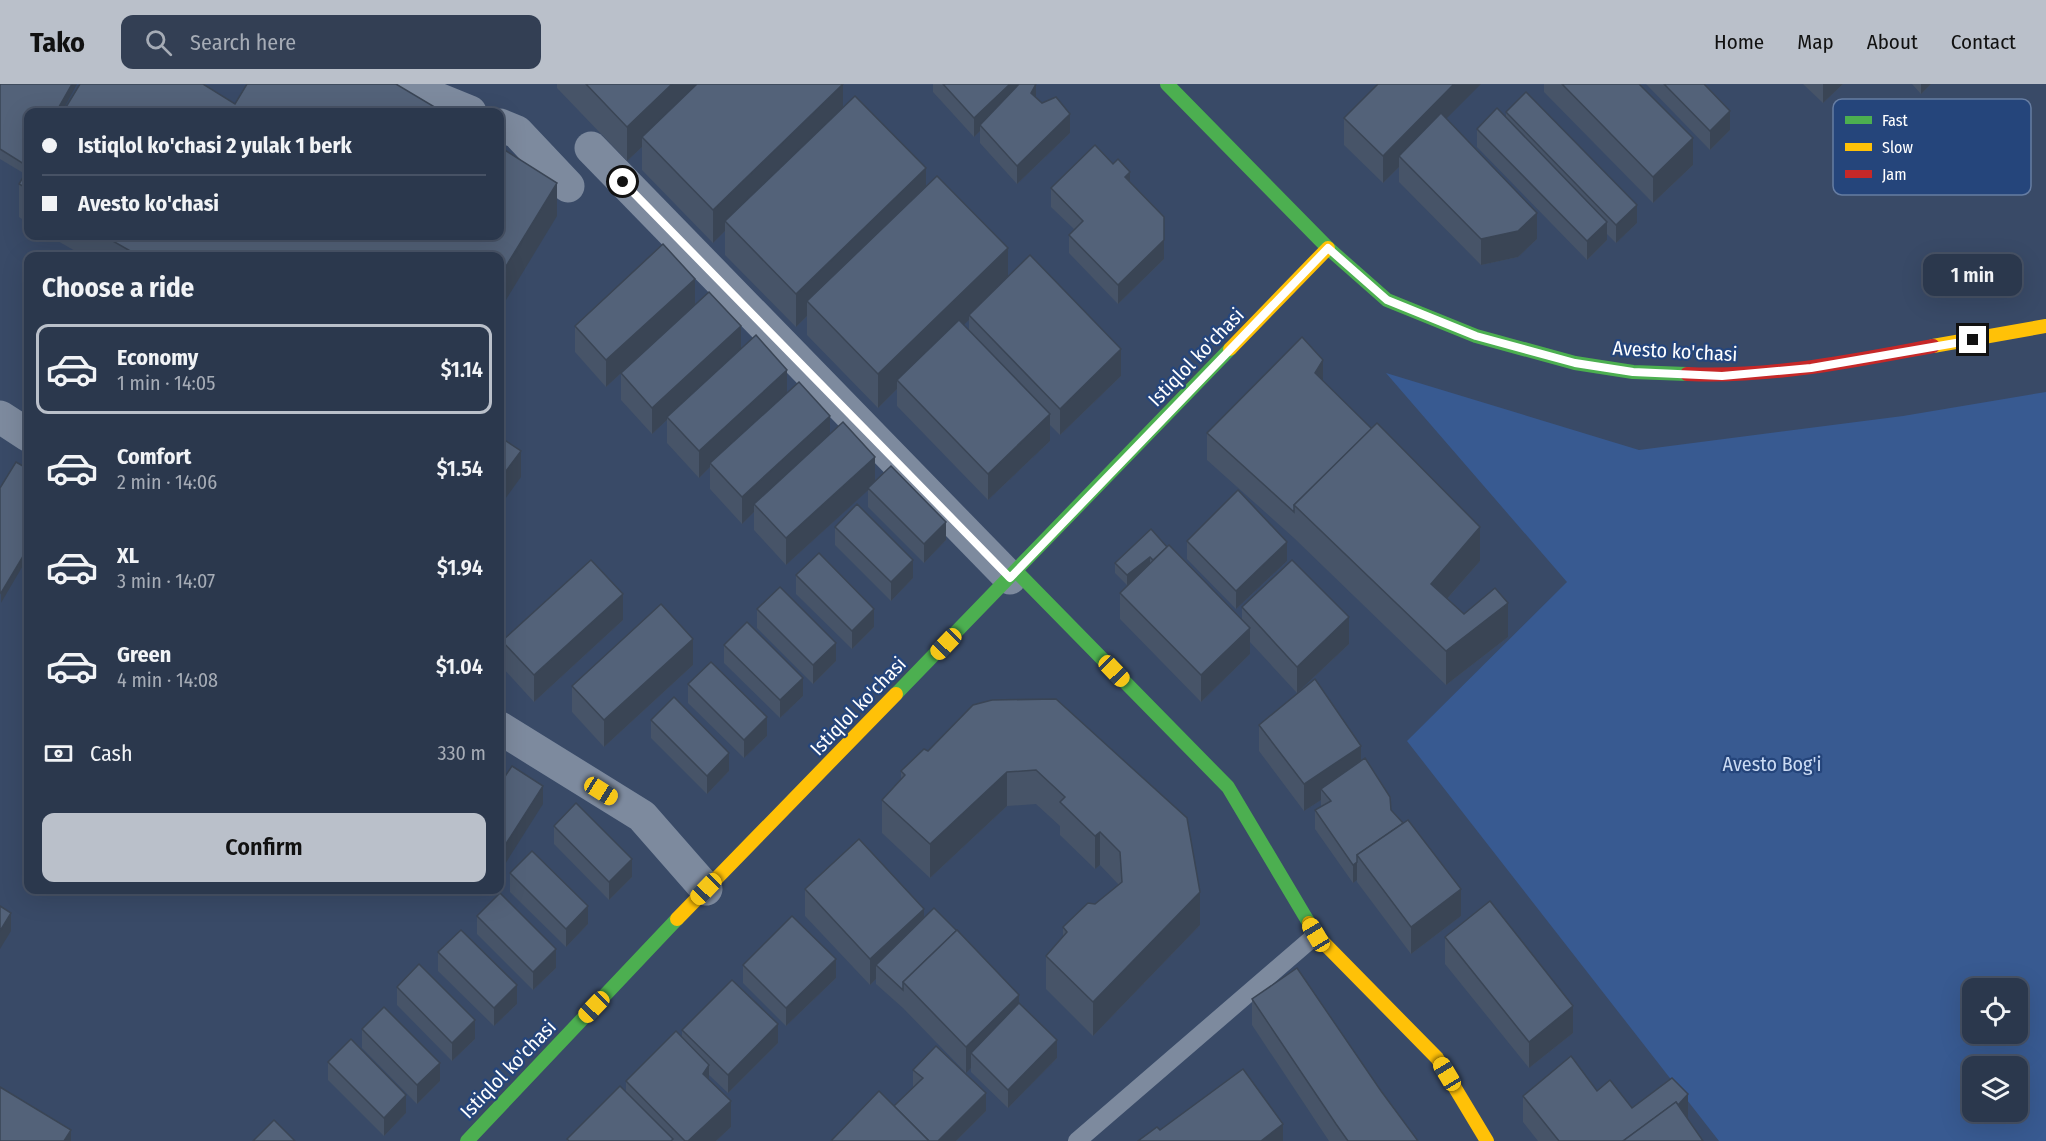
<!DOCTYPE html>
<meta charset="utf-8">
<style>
:root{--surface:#2b384d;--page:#333f54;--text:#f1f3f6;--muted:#a6acb6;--line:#475265;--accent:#bac0ca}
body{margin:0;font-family:"Fira Sans Condensed",sans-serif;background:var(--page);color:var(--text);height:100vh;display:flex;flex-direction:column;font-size:22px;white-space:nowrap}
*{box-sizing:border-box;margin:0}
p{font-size:20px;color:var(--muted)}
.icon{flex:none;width:33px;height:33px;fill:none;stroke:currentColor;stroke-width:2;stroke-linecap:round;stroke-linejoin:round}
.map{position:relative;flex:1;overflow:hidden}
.drawer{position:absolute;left:24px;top:168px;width:480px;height:642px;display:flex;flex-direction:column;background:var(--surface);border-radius:12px;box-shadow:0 6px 24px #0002,0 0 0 2px var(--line)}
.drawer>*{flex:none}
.top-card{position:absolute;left:24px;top:24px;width:480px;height:132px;border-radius:12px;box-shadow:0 6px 24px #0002,0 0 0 2px var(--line);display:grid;align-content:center;height:132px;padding:0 18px;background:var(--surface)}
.fabs{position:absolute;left:1962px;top:894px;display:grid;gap:12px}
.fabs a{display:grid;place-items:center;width:66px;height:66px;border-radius:12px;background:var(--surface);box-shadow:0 6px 24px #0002,0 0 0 2px var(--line);font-size:30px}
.end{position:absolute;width:27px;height:27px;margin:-14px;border:8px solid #fff;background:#111;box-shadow:0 0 0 3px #111}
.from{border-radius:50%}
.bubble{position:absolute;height:42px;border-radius:12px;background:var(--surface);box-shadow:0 6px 24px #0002,0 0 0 2px var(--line);font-size:20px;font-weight:600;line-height:42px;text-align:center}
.car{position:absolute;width:18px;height:36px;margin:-18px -9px;border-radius:8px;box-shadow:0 0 4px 2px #0007;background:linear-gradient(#f5c518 24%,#345 0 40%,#f5c518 0 76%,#345 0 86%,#f5c518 0)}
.top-card b{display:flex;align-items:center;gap:21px;height:57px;font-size:22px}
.top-card b+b{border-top:2px solid var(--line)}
.top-card i{width:15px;height:15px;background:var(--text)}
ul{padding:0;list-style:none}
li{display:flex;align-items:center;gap:18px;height:90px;margin:0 12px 9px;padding:0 6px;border:3px solid transparent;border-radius:12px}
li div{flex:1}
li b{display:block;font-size:22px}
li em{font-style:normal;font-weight:600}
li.on{border-color:var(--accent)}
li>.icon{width:54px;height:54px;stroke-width:1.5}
h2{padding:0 18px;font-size:27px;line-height:72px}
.pay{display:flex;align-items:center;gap:15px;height:66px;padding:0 18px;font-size:22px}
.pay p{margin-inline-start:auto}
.action{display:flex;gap:12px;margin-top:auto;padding:12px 18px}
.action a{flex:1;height:69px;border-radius:12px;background:var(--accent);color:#111;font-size:24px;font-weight:600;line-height:69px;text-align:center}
header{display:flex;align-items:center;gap:36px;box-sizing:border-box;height:84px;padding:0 30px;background:var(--accent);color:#111}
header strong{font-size:28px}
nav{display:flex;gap:33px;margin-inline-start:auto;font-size:21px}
.search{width:420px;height:54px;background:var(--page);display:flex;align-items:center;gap:15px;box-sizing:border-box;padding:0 21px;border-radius:12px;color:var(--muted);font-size:22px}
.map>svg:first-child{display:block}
.green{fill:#385a91;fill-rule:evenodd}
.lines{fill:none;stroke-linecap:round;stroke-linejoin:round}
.lane{stroke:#7d8a9e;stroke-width:18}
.street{stroke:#7d8a9e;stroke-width:33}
.fast{stroke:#4caf50;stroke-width:14}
.slow{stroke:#ffc107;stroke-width:14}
.jam{stroke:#c62828;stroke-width:14}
.wall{fill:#475468;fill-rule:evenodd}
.shaded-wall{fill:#3a4555}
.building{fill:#536279;stroke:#3a4555;stroke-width:1.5}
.route{stroke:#fff;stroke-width:8}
.labels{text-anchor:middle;stroke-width:4.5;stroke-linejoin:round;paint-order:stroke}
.street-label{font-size:20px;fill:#fff;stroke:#25457b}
.park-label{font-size:20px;fill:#cbdbf4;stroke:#25457b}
.key{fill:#25457b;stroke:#667da3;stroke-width:1.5}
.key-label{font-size:16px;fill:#fff}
</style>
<header>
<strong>Tako</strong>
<div class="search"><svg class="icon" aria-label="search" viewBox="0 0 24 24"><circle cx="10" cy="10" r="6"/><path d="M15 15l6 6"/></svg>Search here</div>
<nav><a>Home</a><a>Map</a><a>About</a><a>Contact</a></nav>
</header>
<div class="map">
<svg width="2046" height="1057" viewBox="0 0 2046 1057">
<rect width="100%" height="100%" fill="#394a67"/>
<path class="green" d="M 1386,289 L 1639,366 L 1903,332 L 2046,308 L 2046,1057 L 1719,1057 L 1407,657 L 1567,498 ZM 1972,904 L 2018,904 L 2018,950 L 1972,950 ZM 1972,982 L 2018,982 L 2018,1028 L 1972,1028 Z"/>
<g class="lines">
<polyline class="lane" points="1077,1057 1316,851"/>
<g class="street">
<polyline points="401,0 470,28"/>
<polyline points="500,41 517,48 568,102"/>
<polyline points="591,64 1010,494"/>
<polyline points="0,333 28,351"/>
<polyline points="500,644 642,732 706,805"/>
</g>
<g class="fast">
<polyline points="1167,0 1328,164 1387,216 1476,252 1575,279 1633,288 1687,290"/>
<polyline points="1016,487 1228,703 1309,839"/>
<polyline points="896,610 1230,265"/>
<polyline points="467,1057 677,835"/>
</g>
<g class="slow">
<polyline points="1933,262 2046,242"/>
<polyline points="1230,265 1328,164"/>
<polyline points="677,835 896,610"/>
<polyline points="1309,839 1316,851 1437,974 1487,1057"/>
</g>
<path class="jam" d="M 1687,290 C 1770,294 1852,277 1933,262"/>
</g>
<g class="wall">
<polygon points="0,0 28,28 28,139 19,133 19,100 25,90 0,75"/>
<path d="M 557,0 L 842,0 L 843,24 L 926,103 L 1008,193 L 1121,292 L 1060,351 L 1050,341 L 1050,357 L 988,416 L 897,322 L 897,305 L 878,324 L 807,251 L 807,232 L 796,243 L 725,171 L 725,147 L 713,159 L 642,86 L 642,63 L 627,77 L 557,4 ZM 969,236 L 969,246 L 963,241 Z"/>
<polygon points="933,0 1036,0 1036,14 1070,49 1017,100 980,59 980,47 974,53 933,8"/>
<polygon points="1544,0 1639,0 1693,81 1653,119 1544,8"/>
<polygon points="1646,0 1704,0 1730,46 1710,66"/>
<polygon points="1803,0 1843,0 1823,19"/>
<polygon points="1912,0 1931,0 1921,10"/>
<polygon points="1506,28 1637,139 1616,159 1607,150 1607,156 1587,176 1477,63 1477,45 1506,33"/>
<polygon points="1344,34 1446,35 1537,155 1518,173 1481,181 1399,98 1399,83 1383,99 1344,61"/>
<polygon points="1130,98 1164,175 1118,220 1069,169 1069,151 1074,145 1051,123 1051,104"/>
<polygon points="557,132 500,172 84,172 49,152 500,152"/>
<polygon points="695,221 606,303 575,268 575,242"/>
<polygon points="741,265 787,308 830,350 875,398 946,456 924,479 868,423 868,406 786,481 754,446 754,428 742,440 710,405 710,383 699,394 667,359 667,336 652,350 621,316 621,289"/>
<polygon points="1323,297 1480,477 1447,515 1464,530 1508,553 1446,601 1294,454 1207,376 1207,349"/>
<polygon points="835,443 913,494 891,517 835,461"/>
<polygon points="1187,457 1287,477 1236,525 1187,475"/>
<polygon points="1167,463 1242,536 1242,523 1349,560 1297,609 1250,558 1250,570 1201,618 1120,535 1120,509 1132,497 1127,501 1115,489 1115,479"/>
<polygon points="796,491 874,543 852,565 796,510"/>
<polygon points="757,525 836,577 813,600 757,544"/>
<polygon points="623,536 534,618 502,583 502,557"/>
<polygon points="724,561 803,612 780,634 724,579"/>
<polygon points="693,581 604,663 572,628 572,602"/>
<polygon points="688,600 767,652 744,674 688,619"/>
<polygon points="973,621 1200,841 1093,952 1046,905 1046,872 1063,853 1063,843 1095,820 1119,801 1100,781 1095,785 1060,751 1060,742 1036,720 1007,722 930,794 882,749 882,716 901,696 901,687 928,667"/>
<polygon points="651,636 729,687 707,710 651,654"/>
<polygon points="1259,641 1361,677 1391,726 1461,832 1411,870 1357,798 1357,796 1353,799 1315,745 1315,726 1321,723 1321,716 1304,727 1259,667"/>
<polygon points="554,742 632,793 609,816 554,760"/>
<polygon points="510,789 588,840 566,863 510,808"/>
<polygon points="805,805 924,834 1019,919 1057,974 1008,1024 971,988 971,984 966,989 903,924 876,900 876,895 870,901 805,832"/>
<polygon points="478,806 488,806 485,810"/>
<polygon points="477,832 556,884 533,906 477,850"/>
<polygon points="1445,853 1573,949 1529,984 1445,880"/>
<polygon points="438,868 517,920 494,942 438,887"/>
<polygon points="743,881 836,894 786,942 743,899"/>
<polygon points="397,903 475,955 452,977 397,921"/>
<polygon points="1252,915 1381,1007 1418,1057 1329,1057 1252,941"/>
<polygon points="362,945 440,997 417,1020 362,964"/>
<polygon points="682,946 778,959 728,1009 709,991 709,995 731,1043 716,1057 567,1057 567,1055 626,1008 626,997 682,954"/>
<polygon points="328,978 406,1029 384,1052 328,996"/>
<polygon points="913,986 986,1027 956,1057 831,1057 894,1022 913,1004"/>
<polygon points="1597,1007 1632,1024 1688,1036 1703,1057 1538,1057 1523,1038 1523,1012"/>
</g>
<g class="shaded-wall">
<polygon points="72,0 77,0 62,28 56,28"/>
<polygon points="672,0 707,0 642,53 642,63 627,77 627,43"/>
<polygon points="843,0 843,34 725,137 725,147 713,159 713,126"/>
<polygon points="1010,0 1027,0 980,41 980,47 974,53 974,34"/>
<polygon points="1036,0 1036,17 1031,9"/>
<polygon points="1454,0 1481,0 1404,77 1399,72 1399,83 1383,99 1383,72"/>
<polygon points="1823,0 1843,0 1823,19"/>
<polygon points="1921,0 1931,0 1921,10"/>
<polygon points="1730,27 1730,46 1710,66 1710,47"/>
<polygon points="1070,30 1070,49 1017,100 1017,82"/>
<polygon points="1693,54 1693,81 1653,119 1653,93"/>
<polygon points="926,84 926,118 807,217 807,232 796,243 796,210"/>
<polygon points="1130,88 1130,106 1125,93"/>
<polygon points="557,99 557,132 500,226 500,192"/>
<polygon points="1637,121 1637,139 1616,159 1616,141"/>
<polygon points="1537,129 1537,155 1518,173 1481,181 1481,155"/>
<polygon points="1164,133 1164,175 1118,220 1118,201"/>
<polygon points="1607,138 1607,156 1587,176 1587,157"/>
<polygon points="1008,164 1008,198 969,231 969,236 902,300 897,296 897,305 878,324 878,290"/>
<polygon points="695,195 695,221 606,303 606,276"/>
<polygon points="741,242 741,269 667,333 667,336 652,350 652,324"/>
<polygon points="1121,265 1121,292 1060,351 1060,325"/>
<polygon points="1323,276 1323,303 1315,289"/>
<polygon points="787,286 787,312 710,379 710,383 699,394 699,367"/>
<polygon points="1050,330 1050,357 988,416 988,390"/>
<polygon points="830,332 830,358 754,420 754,428 742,440 742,413"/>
<polygon points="521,367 521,393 500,422 500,395"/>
<polygon points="875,373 875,400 786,481 786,454"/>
<polygon points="946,438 946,456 924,479 924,460"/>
<polygon points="1480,443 1480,477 1431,533 1431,500"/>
<polygon points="1287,458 1287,477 1236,525 1236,507"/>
<polygon points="28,464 28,473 1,519 1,509"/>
<polygon points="1150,473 1150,483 1127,501 1127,491"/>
<polygon points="913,476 913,494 891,517 891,498"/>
<polygon points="623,510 623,536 534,618 534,591"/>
<polygon points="1508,519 1508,553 1446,601 1446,567"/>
<polygon points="874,525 874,543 852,565 852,547"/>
<polygon points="1349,533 1349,560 1297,609 1297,583"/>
<polygon points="1250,544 1250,570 1201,618 1201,591"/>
<polygon points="693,555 693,581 604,663 604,636"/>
<polygon points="836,559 836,577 813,600 813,581"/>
<polygon points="803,594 803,612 780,634 780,616"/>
<polygon points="767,633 767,652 744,674 744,656"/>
<polygon points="1361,662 1361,688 1321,705 1321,716 1304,727 1304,700"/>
<polygon points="729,669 729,687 707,710 707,692"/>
<polygon points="1007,688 1007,722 930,794 930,760"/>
<polygon points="543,702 543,720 500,788 500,769"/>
<polygon points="1100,748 1100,781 1095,785 1095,752"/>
<polygon points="632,775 632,793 609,816 609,798"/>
<polygon points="1357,778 1357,796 1353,799 1353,781"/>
<polygon points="1461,805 1461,832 1411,870 1411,843"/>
<polygon points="1200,808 1200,841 1093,952 1093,918"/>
<polygon points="588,822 588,840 566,863 566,845"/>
<polygon points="924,825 924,851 876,881 876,895 870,901 870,875"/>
<polygon points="11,829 11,847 0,865 0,847"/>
<polygon points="556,865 556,884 533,906 533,888"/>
<polygon points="836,875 836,894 786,942 786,924"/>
<polygon points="517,901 517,920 494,942 494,924"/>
<polygon points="1019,911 1019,938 971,969 971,984 966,989 966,963"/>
<polygon points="1573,922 1573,949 1529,984 1529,958"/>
<polygon points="475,936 475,955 452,977 452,959"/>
<polygon points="778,940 778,959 728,1009 728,991"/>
<polygon points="1057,956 1057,974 1008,1024 1008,1006"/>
<polygon points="440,979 440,997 417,1020 417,1001"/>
<polygon points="709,981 709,1007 703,990"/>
<polygon points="986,1009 986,1027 956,1057 938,1057"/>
<polygon points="1688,1010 1688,1036 1630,1057"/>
<polygon points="406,1011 406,1029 384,1052 384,1034"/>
<polygon points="731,1017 731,1043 716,1057 688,1057"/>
<polygon points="1283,1040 1283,1057 1261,1057"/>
<polygon points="71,1046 71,1057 64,1057"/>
</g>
<g class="building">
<polygon points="0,0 72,0 56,28 28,28 28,80 27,82 0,65"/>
<polygon points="80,0 203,0 235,20 247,0 396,0 443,28 63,28"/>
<polygon points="586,0 672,0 627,43"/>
<polygon points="697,0 843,0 713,126 642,53"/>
<polygon points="943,0 1010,0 974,34"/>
<polygon points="1019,0 1036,0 1031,9 1042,19 1056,13 1070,30 1017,82 980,41"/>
<polygon points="1378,0 1454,0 1383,72 1344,34"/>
<polygon points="1562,0 1639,0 1693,54 1653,93"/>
<polygon points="1664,0 1704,0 1730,27 1710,47"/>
<polygon points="1526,8 1637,121 1616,141 1506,28"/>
<polygon points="855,12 926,84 796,210 725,137"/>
<polygon points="1497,24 1607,138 1587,157 1477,45"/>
<polygon points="1441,29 1537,129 1518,147 1481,155 1399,72"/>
<polygon points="1095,61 1113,80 1118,75 1130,88 1125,93 1164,133 1164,156 1118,201 1069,151 1083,137 1051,104"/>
<polygon points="500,63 557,99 500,192 500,172 139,172 104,152 500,152"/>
<polygon points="28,85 28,105 19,100"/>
<polygon points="937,92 1008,164 878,290 807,217"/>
<polygon points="663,160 695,195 606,276 575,242"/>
<polygon points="1030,171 1121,265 1060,325 969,231"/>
<polygon points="709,208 741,242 652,324 621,289"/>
<polygon points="959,236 1050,330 988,390 897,296"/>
<polygon points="756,251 787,286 699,367 667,333"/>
<polygon points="1302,253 1323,276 1315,289 1372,345 1294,421 1294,428 1207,349"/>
<polygon points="799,298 830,332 742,413 710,379"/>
<polygon points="843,338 875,373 786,454 754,420"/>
<polygon points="1377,339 1480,443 1431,500 1464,530 1495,504 1508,519 1446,567 1294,421"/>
<polygon points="500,353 521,367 500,395"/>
<polygon points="16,378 28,385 28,464 1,509 0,509 0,404"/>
<polygon points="891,382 946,438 924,460 868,404"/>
<polygon points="1238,406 1287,458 1236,507 1187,457"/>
<polygon points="857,420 913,476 891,498 835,443"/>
<polygon points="1151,445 1167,463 1153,476 1150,473 1127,491 1115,479"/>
<polygon points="1169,461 1250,544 1201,591 1120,509"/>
<polygon points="819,469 874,525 852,547 796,491"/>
<polygon points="591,476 623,510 534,591 502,557"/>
<polygon points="1292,476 1349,533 1297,583 1242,523"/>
<polygon points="780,503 836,559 813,581 757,525"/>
<polygon points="661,520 693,555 604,636 572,602"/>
<polygon points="747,538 803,594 780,616 724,561"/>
<polygon points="711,578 767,633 744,656 688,600"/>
<polygon points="1315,595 1361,662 1304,700 1259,641"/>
<polygon points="674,613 729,669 707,692 651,636"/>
<polygon points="1056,615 1187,734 1200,808 1093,918 1046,872 1067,848 1063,843 1088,819 1095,820 1122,798 1120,768 1100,748 1095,752 1060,718 1065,713 1036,686 1007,688 930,760 882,716 905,691 901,687 924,665 928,667 973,621 992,616"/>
<polygon points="1365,674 1390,713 1391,726 1403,739 1357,771 1357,778 1353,781 1315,726 1331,717 1321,705"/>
<polygon points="512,682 543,702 500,769 500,700"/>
<polygon points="576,719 632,775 609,798 554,742"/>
<polygon points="1408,736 1461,805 1411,843 1357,771"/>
<polygon points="859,755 924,825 870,875 805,805"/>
<polygon points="532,767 588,822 566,845 510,789"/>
<polygon points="500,809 556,865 533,888 477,832"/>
<polygon points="1490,817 1573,922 1529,958 1445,853"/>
<polygon points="0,822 11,829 0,847"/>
<polygon points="934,824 962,852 957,846 903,898 903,906 876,881"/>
<polygon points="792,832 836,875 786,924 743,881"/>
<polygon points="461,846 517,901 494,924 438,868"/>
<polygon points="957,846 1019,911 966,963 903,898"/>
<polygon points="419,880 475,936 452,959 397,903"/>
<polygon points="1297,884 1381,1007 1418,1057 1348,1057 1336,1040 1252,915"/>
<polygon points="732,896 778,940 728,991 682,946"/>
<polygon points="1019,919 1057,956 1008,1006 971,969"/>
<polygon points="384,923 440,979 417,1001 362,945"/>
<polygon points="676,947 709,981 703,990 731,1017 688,1057 685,1057 626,997"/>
<polygon points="351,955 406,1011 384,1034 328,978"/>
<polygon points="936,962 986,1009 938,1057 929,1057 894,1022 923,994 913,986"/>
<polygon points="1571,972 1597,1007 1610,996 1632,1024 1672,994 1688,1010 1678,1021 1676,1018 1623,1057 1559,1057 1523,1012"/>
<polygon points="1243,985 1283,1040 1261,1057 1138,1057 1157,1043 1160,1046"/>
<polygon points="620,1002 673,1055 671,1057 569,1057 567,1055"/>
<polygon points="0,1003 71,1046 64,1057 0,1057"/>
<polygon points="879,1007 929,1057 831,1057"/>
<polygon points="1676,1018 1703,1057 1623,1057"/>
<polygon points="274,1036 295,1057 253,1057"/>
</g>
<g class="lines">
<polyline class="route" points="623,98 1010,494 1328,164 1387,216 1476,252 1575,279 1633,288 1722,292 1811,284 1973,256"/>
</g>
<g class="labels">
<g class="street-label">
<text transform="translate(1675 267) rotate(3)" y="7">Avesto ko'chasi</text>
<text transform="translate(1196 273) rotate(-46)" y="7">Istiqlol ko'chasi</text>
<text transform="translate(858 622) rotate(-46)" y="7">Istiqlol ko'chasi</text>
<text transform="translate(508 985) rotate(-46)" y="7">Istiqlol ko'chasi</text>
</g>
<g class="park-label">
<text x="1772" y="687">Avesto Bog'i</text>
</g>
</g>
<rect x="1833" y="15" width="198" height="96" rx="9" class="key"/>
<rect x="1845" y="32" width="27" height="8" fill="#4caf50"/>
<rect x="1845" y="59" width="27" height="8" fill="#ffc107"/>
<rect x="1845" y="86" width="27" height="8" fill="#c62828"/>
<g class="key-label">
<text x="1882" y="42">Fast</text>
<text x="1882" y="69">Slow</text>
<text x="1882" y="96">Jam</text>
</g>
</svg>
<div class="fabs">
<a><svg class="icon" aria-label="locate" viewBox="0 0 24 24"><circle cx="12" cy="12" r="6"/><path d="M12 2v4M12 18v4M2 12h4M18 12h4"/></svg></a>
<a><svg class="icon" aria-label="layers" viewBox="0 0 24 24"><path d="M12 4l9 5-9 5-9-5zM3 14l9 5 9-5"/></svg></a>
</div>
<i class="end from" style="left:623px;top:98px"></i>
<i class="end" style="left:1973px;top:256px"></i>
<div class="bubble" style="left:1923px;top:170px;width:99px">1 min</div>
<i class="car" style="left:946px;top:560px;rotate:224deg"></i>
<i class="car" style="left:1114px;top:587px;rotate:136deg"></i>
<i class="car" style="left:601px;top:707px;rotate:122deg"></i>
<i class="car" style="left:706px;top:805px;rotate:224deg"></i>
<i class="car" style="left:1316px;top:851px;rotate:329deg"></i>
<i class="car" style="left:594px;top:923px;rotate:224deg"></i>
<i class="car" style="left:1447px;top:990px;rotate:329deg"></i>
<div class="top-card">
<b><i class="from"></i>Istiqlol ko'chasi 2 yulak 1 berk</b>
<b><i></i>Avesto ko'chasi</b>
</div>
<section class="drawer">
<h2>Choose a ride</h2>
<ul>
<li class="on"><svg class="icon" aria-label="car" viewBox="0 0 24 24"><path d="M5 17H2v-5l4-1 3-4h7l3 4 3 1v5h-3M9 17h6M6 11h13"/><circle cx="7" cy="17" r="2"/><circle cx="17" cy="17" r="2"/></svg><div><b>Economy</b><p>1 min · 14:05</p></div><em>$1.14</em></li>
<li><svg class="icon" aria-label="car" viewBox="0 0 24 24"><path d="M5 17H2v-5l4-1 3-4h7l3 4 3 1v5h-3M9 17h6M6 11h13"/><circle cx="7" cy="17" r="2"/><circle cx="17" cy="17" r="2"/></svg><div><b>Comfort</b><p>2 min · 14:06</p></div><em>$1.54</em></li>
<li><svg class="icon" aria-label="car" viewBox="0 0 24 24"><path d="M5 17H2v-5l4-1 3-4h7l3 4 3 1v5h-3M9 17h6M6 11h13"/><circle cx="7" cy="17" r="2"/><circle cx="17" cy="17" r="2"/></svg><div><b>XL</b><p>3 min · 14:07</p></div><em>$1.94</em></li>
<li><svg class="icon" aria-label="car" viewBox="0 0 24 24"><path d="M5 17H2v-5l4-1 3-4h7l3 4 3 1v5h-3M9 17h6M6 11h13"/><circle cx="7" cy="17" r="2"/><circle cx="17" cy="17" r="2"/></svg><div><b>Green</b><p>4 min · 14:08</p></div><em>$1.04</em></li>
</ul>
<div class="pay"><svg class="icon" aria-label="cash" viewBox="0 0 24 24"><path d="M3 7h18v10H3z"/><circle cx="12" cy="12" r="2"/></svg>Cash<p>330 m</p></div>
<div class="action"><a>Confirm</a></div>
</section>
</div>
